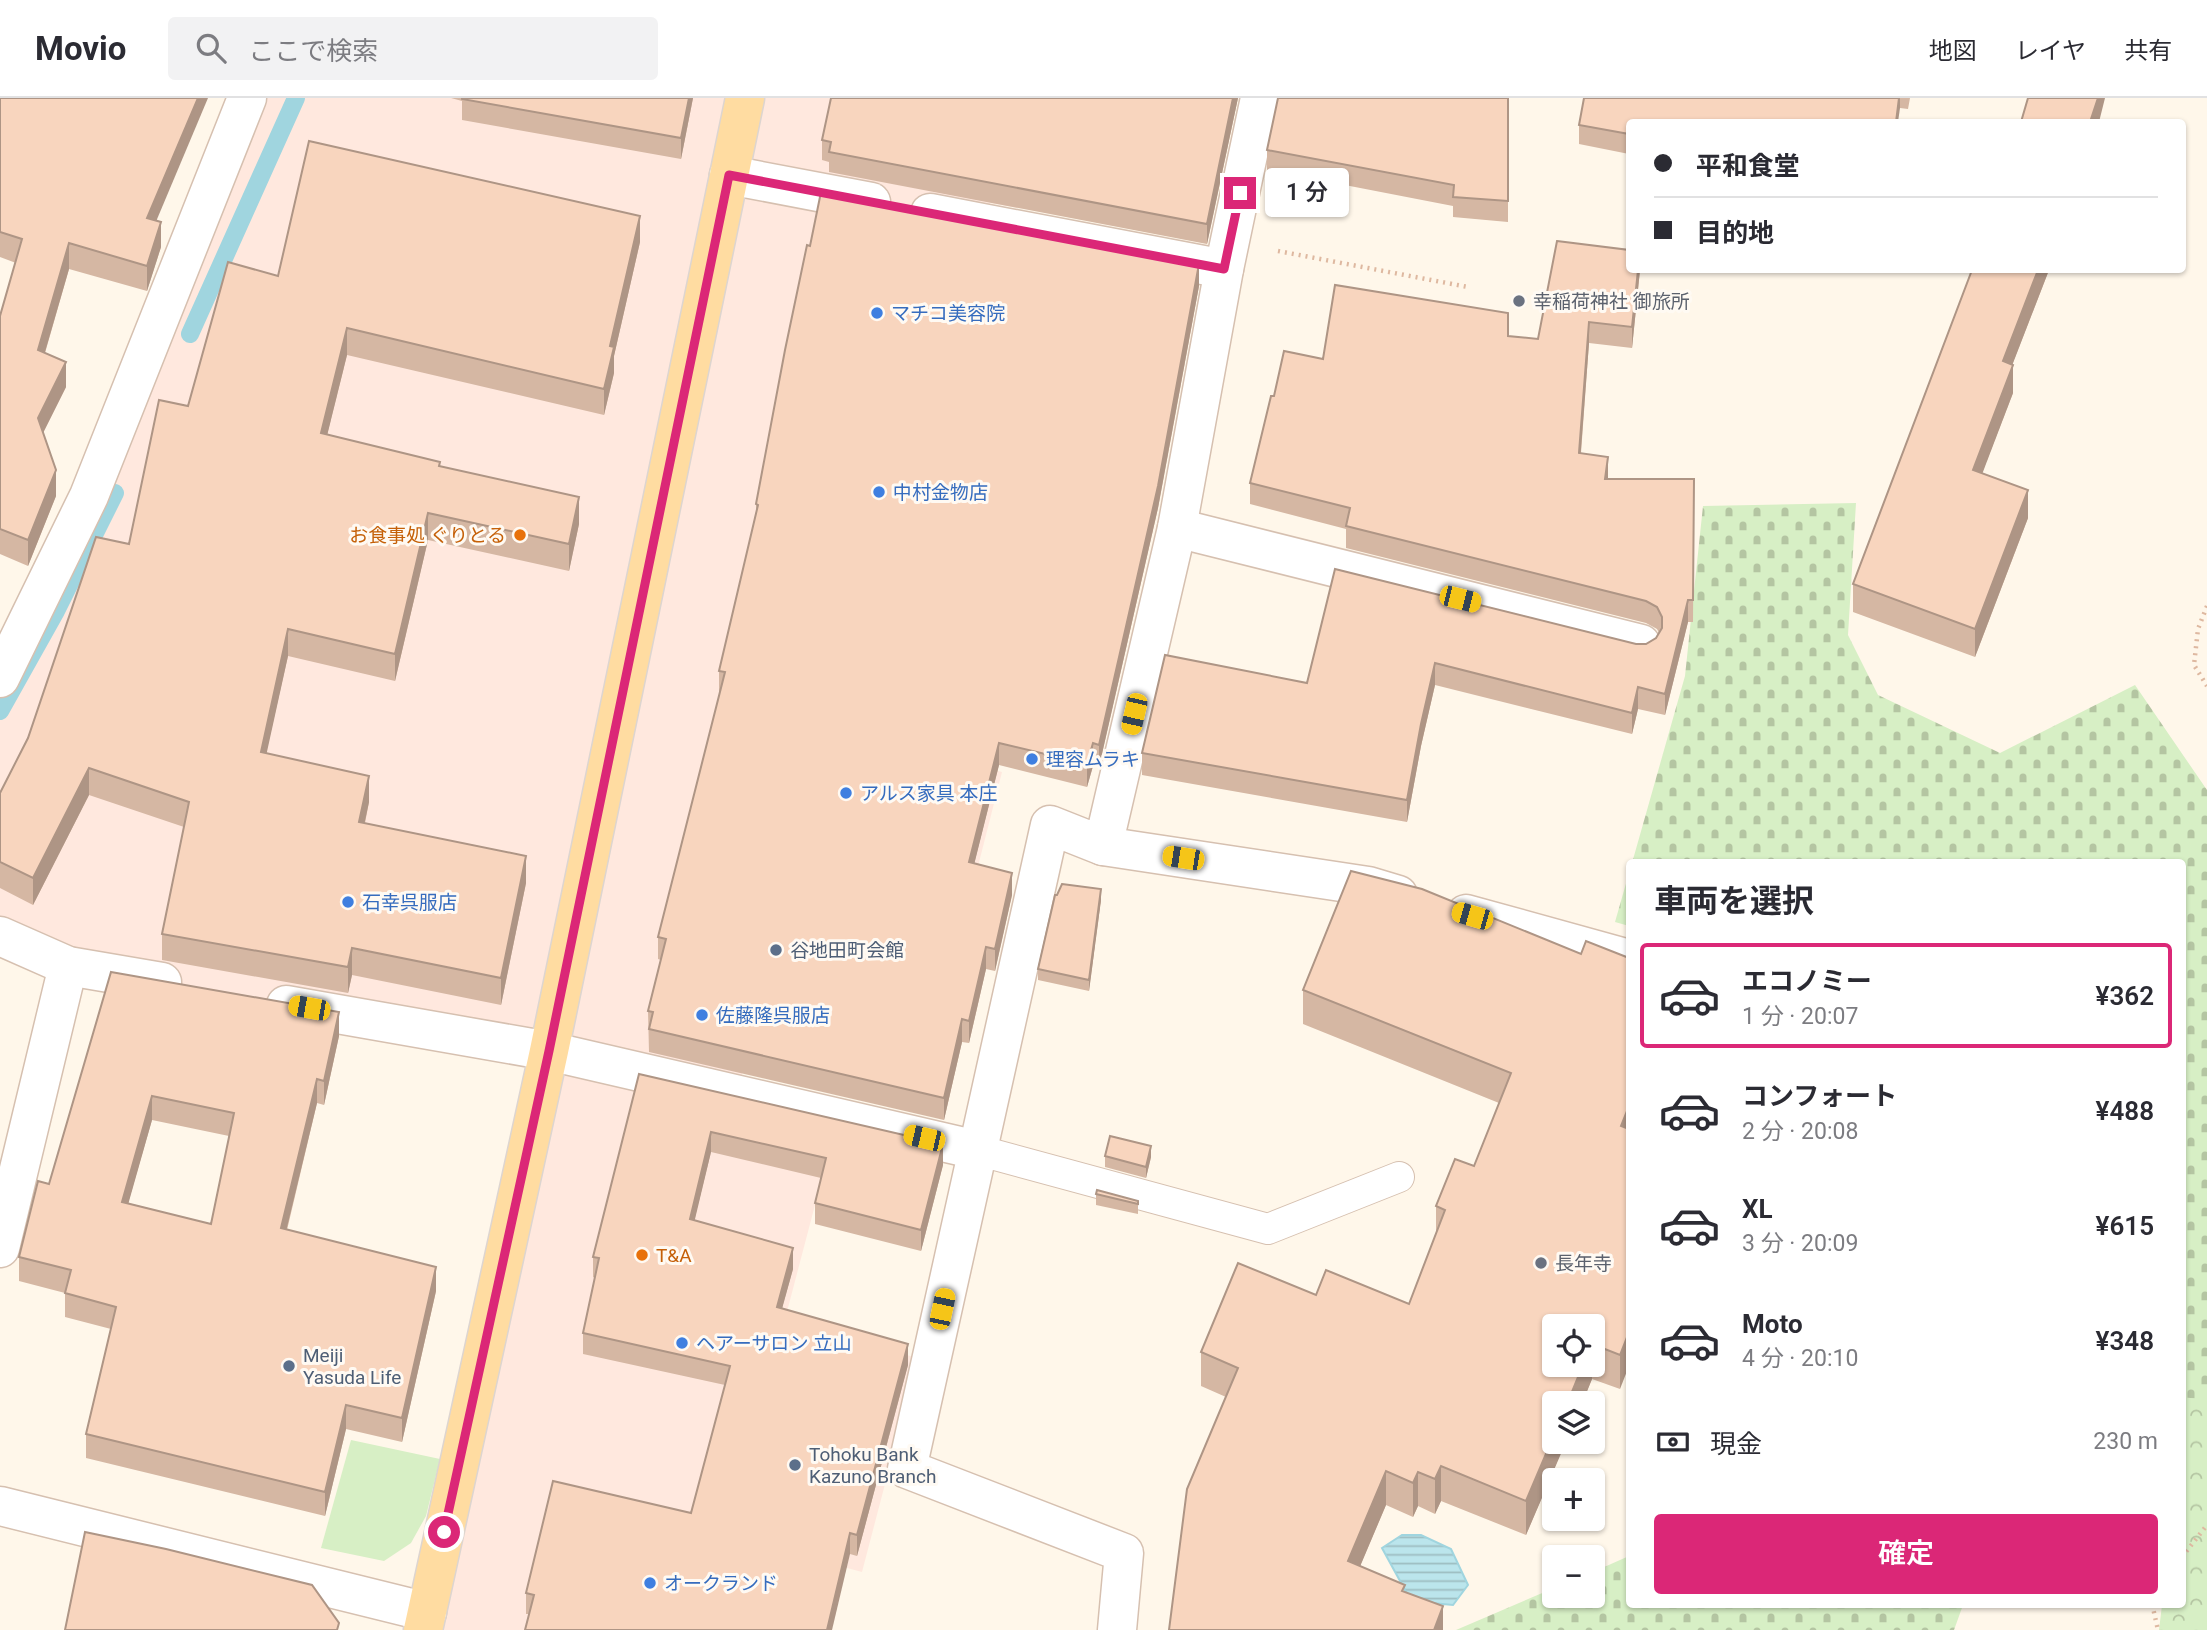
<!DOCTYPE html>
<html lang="ja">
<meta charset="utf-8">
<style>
:root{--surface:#fff;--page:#f2f2f3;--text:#2b2b33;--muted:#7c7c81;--line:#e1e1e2;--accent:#db2777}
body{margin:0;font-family:Roboto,"Noto Sans JP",sans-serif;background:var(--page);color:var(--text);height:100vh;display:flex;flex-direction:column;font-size:26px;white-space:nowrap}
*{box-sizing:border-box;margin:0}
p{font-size:23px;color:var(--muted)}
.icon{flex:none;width:38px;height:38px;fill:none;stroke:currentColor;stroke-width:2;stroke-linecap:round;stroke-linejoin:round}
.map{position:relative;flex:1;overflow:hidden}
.sheet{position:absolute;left:1626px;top:761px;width:560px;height:749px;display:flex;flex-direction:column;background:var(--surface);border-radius:7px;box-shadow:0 2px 5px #0004}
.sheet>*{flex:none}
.guide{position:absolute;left:1626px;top:21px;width:560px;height:154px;border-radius:7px;box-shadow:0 2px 5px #0004;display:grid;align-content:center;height:154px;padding:0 28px;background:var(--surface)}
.controls{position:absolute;left:1542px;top:1216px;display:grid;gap:14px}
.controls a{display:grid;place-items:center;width:63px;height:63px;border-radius:7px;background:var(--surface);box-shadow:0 2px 5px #0004;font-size:35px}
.end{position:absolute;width:32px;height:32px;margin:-16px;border:9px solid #db2777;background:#fff;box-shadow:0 0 0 4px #fff}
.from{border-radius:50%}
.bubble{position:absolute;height:49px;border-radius:7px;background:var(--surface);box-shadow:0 2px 5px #0004;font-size:23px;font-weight:600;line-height:49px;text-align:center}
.car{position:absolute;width:21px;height:42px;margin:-21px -10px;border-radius:9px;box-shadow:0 0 5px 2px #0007;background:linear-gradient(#f5c518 24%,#345 0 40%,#f5c518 0 76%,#345 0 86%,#f5c518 0)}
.guide b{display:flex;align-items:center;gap:24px;height:66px;font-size:26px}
.guide b+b{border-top:2px solid var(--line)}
.guide i{width:18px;height:18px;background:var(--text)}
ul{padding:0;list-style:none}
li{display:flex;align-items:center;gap:21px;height:105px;margin:0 14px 10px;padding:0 14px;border:4px solid transparent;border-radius:7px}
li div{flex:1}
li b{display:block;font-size:26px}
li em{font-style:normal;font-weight:600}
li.on{border-color:var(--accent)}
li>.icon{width:63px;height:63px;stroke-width:1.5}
h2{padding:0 28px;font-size:32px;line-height:84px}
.pay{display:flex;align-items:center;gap:18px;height:77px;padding:0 28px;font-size:26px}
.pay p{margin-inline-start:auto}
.button{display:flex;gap:14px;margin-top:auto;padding:14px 28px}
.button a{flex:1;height:80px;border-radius:7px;background:var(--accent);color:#fff;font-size:28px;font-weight:600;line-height:80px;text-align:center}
header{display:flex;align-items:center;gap:42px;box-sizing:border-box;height:98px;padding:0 35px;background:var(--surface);border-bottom:2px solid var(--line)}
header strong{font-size:33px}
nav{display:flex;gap:38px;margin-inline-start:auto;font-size:24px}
.search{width:490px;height:63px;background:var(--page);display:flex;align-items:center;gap:18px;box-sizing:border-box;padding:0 24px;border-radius:7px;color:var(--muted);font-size:26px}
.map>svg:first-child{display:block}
.commercial{fill:#ffe8de}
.forest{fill:url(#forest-crowns)}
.cemetery{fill:url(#cemetery-stones)}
.park{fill:#d7efc5}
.water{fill:url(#water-rules);stroke:#a0d5df;stroke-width:2}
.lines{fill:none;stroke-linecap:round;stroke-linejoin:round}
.stream{stroke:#a0d5df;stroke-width:18}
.lane-casing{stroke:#d6c0b0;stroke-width:32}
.street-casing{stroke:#d6c0b0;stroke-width:41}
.primary-casing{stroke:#ddd5d0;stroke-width:41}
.path{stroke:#deb8a0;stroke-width:4.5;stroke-dasharray:2 5;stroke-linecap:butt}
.lane{stroke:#fff;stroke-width:30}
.street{stroke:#fff;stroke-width:38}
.primary{stroke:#ffdca1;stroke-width:38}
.wall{fill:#d5b7a3;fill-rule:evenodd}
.shaded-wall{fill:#ae9585}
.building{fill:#f8d5be;stroke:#ae9585;stroke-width:2;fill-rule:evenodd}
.route{stroke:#db2777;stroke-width:9}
.worship-dot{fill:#6b7280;stroke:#fffaf3;stroke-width:2.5}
.shop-dot{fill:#3f7fe0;stroke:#fffaf3;stroke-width:2.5}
.food-dot{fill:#e8710a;stroke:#fffaf3;stroke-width:2.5}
.service-dot{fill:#5c6f8a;stroke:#fffaf3;stroke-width:2.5}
.labels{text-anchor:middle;stroke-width:6;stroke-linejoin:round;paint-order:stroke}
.worship-label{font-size:19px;fill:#5b616d;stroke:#fffaf3;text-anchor:start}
.shop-label{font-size:19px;fill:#366cbe;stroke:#fffaf3;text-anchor:start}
.food-label{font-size:19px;fill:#c56008;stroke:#fffaf3;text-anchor:end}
.service-label{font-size:19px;fill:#4e5e75;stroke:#fffaf3;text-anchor:start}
</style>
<header>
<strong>Movio</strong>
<div class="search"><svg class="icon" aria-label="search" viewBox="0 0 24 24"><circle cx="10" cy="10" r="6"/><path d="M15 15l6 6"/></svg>ここで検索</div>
<nav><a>地図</a><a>レイヤ</a><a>共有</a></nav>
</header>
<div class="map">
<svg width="2207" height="1532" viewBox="0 0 2207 1532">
<defs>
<pattern id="forest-crowns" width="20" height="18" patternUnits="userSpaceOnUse" patternTransform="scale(1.75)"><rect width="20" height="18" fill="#d7efc5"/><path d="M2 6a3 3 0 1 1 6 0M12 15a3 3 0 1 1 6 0" fill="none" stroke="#b4c5a2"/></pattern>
<pattern id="cemetery-stones" width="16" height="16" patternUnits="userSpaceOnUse" patternTransform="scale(1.75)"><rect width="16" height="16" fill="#d7efc5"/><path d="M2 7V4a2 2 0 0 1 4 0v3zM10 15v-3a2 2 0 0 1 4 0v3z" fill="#b4c5a2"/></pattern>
<pattern id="water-rules" width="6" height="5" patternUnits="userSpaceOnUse" patternTransform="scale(1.75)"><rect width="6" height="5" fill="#bbe5ec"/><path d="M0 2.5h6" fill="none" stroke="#9dbdc1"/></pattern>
</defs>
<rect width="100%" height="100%" fill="#fff7ea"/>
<polygon class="commercial" points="247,0 977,0 1034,40 1018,110 990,105 952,266 929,655 1002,674 974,784 763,893 737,996 836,1027 784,1225 918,1260 862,1474 780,1452 761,1532 423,1532 549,953 68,868 0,838 0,580"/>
<polygon class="forest" points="2207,1121 2207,1532 2159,1532 2162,1507 2182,1507 2182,1334"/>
<g class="cemetery">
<polygon points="1856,405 1848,537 1878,597 2000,655 2135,587 2207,692 2207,1302 2182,1299 2182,765 1632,765 1685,578 1703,408"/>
<polygon points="1629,775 1629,828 1615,824"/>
<polygon points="1629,1458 1629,1507 1963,1507 1954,1532 1456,1532 1554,1490 1554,1498 1592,1498 1593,1474"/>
</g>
<polygon class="park" points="351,1342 440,1361 426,1418 411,1445 384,1463 321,1450"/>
<polygon class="water" points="1402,1437 1421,1437 1451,1451 1468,1487 1453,1507 1411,1503 1382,1450"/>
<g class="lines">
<g class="stream">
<polyline points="190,236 296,0"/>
<polyline points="0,613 56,513 115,395"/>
</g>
<defs>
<polyline id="lane" points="977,1052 1268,1131 1399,1079"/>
<g id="street">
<polyline points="729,77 871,104"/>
<polyline points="930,115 1224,171"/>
<polyline points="1177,430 1641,546"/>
<polyline points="0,580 89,398 247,0"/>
<polyline points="1103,748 1368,788 1398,797"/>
<polyline points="1466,816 1629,861"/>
<polyline points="0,838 68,868 162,884"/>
<polyline points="286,907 549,953 977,1052"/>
<polyline points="0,1150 68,868"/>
<polyline points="0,1408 427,1514"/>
<polyline points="1117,1532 1124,1455 907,1371 1050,727 1103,748 1177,430 1224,171 1260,0"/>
</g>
<polyline id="primary" points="423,1532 549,953 745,0"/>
</defs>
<use href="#lane" class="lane-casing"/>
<use href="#street" class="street-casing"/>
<use href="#primary" class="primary-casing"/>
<g class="path">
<polyline points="1278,153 1468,189"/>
<polyline points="2207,508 2198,531 2194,567 2207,588"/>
<polyline points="2182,1459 2207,1427"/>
<polyline points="2155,1507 2153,1510 2158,1532"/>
</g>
<use href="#lane" class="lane"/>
<use href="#street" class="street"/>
<use href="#primary" class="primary"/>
</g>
<g class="wall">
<polygon points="0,0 157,122 161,149 147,193 69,171 45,255 66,289 43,335 56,398 28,468 0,456 0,218 16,165 0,159"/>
<polygon points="451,0 693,0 681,61 462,22 462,3"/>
<polygon points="831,0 1238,0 1207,146 829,74 829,64 822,62 822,42"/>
<polygon points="1508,0 1508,124 1453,119 1453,108 1267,72 1267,52"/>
<polygon points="1584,0 1910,0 1908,11 1900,10 1629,24 1629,56 1579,46 1579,27"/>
<polygon points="640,144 614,258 614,275 604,317 347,257 327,337 440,368 579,426 569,473 428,442 395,583 288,558 266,655 369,704 365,725 526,785 501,907 352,877 348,895 162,862 162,836 184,729 89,697 33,807 0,790 0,695 129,446 188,308 278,178"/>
<polygon points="1640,172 1632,250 1589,245 1581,355 1608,381 1694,381 1693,524 1688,524 1665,617 1638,611 1632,636 1435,587 1421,648 1407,724 1142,677 1142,655 1307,585 1335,471 1636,546 1646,546 1656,540 1659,535 1657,531 1646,525 1346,450 1346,431 1250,406 1250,385 1274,298 1323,261 1508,238 1538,241"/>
<polygon points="1846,172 1882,172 1881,175"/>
<polygon points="2049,172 2012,267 2013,295 1982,375 2028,420 1975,559 1853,514 1853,486"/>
<polygon points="1199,188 1158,410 1099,669 1093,668 1087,689 999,667 974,766 1012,797 995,873 986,871 969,945 962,944 944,1022 649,954 648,913 661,862 658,861 658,839 720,595 719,595 719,573 756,414 756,406"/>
<polygon points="1101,802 1089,893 1038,882 1038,871"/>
<path d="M 1581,856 L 1629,860 L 1620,1291 L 1592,1281 L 1526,1437 L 1441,1403 L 1435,1416 L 1418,1408 L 1413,1419 L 1386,1407 L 1360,1468 L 1405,1494 L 1443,1532 L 1169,1532 L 1226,1299 L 1201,1288 L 1201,1254 L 1316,1197 L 1409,1206 L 1436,1135 L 1436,1108 L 1474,1068 L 1499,1005 L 1303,926 L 1303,892 ZM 1592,1228 L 1592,1267 L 1554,1267 Z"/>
<path d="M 111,874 L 339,938 L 324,1007 L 317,1005 L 287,1132 L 436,1193 L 402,1344 L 346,1331 L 325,1418 L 86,1360 L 86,1336 L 111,1231 L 65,1219 L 65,1195 L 19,1183 L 19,1159 L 49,1086 ZM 152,1022 L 229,1038 L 211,1126 L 128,1105 Z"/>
<polygon points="639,976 943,1067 921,1153 815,1126 815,1105 821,1080 711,1054 694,1123 793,1171 782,1210 908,1267 857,1458 850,1456 529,1516 526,1516 526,1495 691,1415 725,1287 583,1256 583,1235 595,1180 593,1179 593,1159"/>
<polygon points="1105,1058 1151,1059 1146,1080 1105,1069"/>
<polygon points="1096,1096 1138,1103 1138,1116 1096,1107"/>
</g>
<g class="shaded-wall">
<polygon points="198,0 208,0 147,145 147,120"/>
<polygon points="689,0 693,0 681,61 681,40"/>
<polygon points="1233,0 1238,0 1207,146 1207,126"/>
<polygon points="1899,0 1900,0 1900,10 1898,24 1896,24"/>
<polygon points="2098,0 2105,0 2099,24 2090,24"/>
<polygon points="640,118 640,144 614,258 614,275 604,317 604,291 610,248"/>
<polygon points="161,124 161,149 147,193 147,168"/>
<polygon points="69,145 69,171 38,278 38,252"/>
<polygon points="1199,166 1199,188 1158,410 1099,669 1099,647"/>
<polygon points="1638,172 1640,172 1632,250 1632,229"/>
<polygon points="2038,172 2049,172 2003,291 2003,263"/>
<polygon points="1589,224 1589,245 1579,377 1579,355"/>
<polygon points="347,230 347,257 321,362 321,335"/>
<polygon points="66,264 66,289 38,345 38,320"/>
<polygon points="2013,267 2013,295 1973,400 1973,372"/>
<polygon points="1608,359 1608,381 1605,381"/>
<polygon points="56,372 56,398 28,468 28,442"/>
<polygon points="2028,392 2028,420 1975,559 1975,531"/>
<polygon points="579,399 579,426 569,473 569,446"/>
<polygon points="428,415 428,442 395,583 395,556"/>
<polygon points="1688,502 1688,524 1665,617 1665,596"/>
<polygon points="288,531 288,558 261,681 261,654"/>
<polygon points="1435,565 1435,587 1421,648 1407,724 1407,702 1421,626"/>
<polygon points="1638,589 1638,611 1632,636 1632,615"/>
<polygon points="999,645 999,667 969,787 969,764"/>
<polygon points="1093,645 1093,668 1087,689 1087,666"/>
<polygon points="89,670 89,697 33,807 33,780"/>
<polygon points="369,678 369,704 359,751 359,724"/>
<polygon points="526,758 526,785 501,907 501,880"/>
<polygon points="1012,775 1012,797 995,873 995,851"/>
<polygon points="1101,791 1101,802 1089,893 1089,882"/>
<polygon points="986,849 986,871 969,945 969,923"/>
<polygon points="352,850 352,877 348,895 348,869"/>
<polygon points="339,914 339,938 324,1007 324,983"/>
<polygon points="962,921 962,944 944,1022 944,1000"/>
<polygon points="317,981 317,1005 281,1154 281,1130"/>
<polygon points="152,998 152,1022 122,1128 122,1104"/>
<polygon points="1629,1008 1629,1042 1621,1028"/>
<polygon points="711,1034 711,1054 690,1142 690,1121"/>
<polygon points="943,1046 943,1067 921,1153 921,1132"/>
<polygon points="1151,1048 1151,1059 1146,1080 1146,1069"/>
<polygon points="793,1150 793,1171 777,1229 777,1209"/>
<polygon points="436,1169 436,1193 402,1344 402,1320"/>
<polygon points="1629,1234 1629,1268 1620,1291 1620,1257"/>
<polygon points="908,1246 908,1267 857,1458 857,1437"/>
<polygon points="1583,1267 1592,1267 1592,1281 1582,1306 1567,1306"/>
<polygon points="346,1307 346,1331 325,1418 325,1394"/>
<polygon points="1554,1337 1554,1344 1566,1344 1526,1437 1526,1403"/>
<polygon points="1441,1368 1441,1403 1435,1416 1435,1381"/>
<polygon points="1386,1373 1386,1407 1348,1497 1348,1463"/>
<polygon points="1418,1374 1418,1408 1413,1419 1413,1385"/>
<polygon points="850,1435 850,1456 832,1532 827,1532"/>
<polygon points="1443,1508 1443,1532 1434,1532"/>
</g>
<g class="building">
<polygon points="0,0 198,0 147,120 161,124 147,168 69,145 38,252 66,264 38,320 56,372 28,442 0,431 0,218 22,141 0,134"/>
<polygon points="462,0 689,0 681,40 462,1"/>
<polygon points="831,0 1233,0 1207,126 829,54 831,44 822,42"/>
<polygon points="1278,0 1508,0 1508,103 1453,99 1454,87 1267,52"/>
<polygon points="1584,0 1899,0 1896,24 1629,24 1629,36 1579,27"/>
<polygon points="2028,0 2098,0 2090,24 2021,24"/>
<polygon points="309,43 640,118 610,248 614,249 604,291 347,230 321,335 440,364 439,368 579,399 569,446 428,415 395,556 288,531 261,654 369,678 359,724 526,758 501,880 352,850 348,869 162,836 189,704 89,670 33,780 0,764 0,695 28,640 96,439 129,446 159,302 188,308 228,164 278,178"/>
<polygon points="821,94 1199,166 1158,388 1099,647 1093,645 1087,666 999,645 969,764 1012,775 995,851 986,849 969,923 962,921 944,1000 649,931 653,914 648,913 666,841 658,839 725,574 719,573 758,407 756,406 785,252 807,147 810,148"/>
<polygon points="1557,143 1629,152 1629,172 1638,172 1632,229 1589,224 1579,355 1608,359 1605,381 1694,381 1693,502 1688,502 1665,596 1638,589 1632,615 1435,565 1421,626 1407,702 1142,655 1165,557 1307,585 1335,471 1636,546 1646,546 1656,540 1662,530 1662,519 1657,509 1646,503 1346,428 1350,410 1250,385 1271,298 1274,298 1284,253 1323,261 1335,187 1508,215 1508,238 1538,241"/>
<polygon points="1972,172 2038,172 2003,263 2013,267 1973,372 2028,392 1975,531 1853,486"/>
<polygon points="1351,773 1422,791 1581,856 1586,843 1629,860 1629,1008 1621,1028 1629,1031 1629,1234 1620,1257 1592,1246 1592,1228 1554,1228 1554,1267 1583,1267 1567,1306 1554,1306 1554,1337 1526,1403 1441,1368 1435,1381 1418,1374 1413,1385 1386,1373 1348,1463 1405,1487 1402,1493 1443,1508 1434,1532 1169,1532 1187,1391 1238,1270 1201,1254 1238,1165 1316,1197 1326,1172 1409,1206 1445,1112 1436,1108 1455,1061 1474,1068 1511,975 1303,892"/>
<polygon points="1062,786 1101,791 1089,882 1038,871 1055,797 1057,797"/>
<path d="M 111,874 L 339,914 L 324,983 L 317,981 L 281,1130 L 436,1169 L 402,1320 L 346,1307 L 325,1394 L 86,1336 L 116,1209 L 65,1195 L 71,1172 L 19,1159 L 38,1083 L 49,1086 ZM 152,998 L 234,1015 L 211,1126 L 122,1104 Z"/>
<polygon points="639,976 943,1046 921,1132 815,1105 826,1060 711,1034 690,1121 793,1150 777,1209 908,1246 857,1437 850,1435 827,1532 525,1532 534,1497 526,1495 553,1383 691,1415 730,1268 583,1235 599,1160 593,1159"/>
<polygon points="1110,1038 1151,1048 1146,1069 1105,1058"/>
<polygon points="1097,1092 1138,1103 1138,1106 1096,1096"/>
<polygon points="85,1434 166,1451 312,1487 339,1525 337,1532 65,1532"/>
</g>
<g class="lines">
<polyline class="route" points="444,1434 549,953 729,77 1224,171 1240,95"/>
</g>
<g class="worship-dot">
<circle cx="1519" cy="203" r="7"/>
<circle cx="1541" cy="1165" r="7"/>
</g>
<g class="shop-dot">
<circle cx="877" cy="215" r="7"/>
<circle cx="879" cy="394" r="7"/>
<circle cx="1032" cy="661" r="7"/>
<circle cx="846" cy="695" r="7"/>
<circle cx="348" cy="804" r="7"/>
<circle cx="702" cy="917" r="7"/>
<circle cx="682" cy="1245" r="7"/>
<circle cx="650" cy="1485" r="7"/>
</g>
<g class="food-dot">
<circle cx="520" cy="437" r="7"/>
<circle cx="642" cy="1157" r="7"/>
</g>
<g class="service-dot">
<circle cx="776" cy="852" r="7"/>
<circle cx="289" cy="1268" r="7"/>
<circle cx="795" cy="1367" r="7"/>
</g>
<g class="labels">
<g class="worship-label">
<text x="1533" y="210">幸稲荷神社 御旅所</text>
<text x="1555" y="1172">長年寺</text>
</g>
<g class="shop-label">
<text x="891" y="222">マチコ美容院</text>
<text x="893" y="401">中村金物店</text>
<text x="1046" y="668">理容ムラキ</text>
<text x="860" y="702">アルス家具 本庄</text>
<text x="362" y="811">石幸呉服店</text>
<text x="716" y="924">佐藤隆呉服店</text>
<text x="696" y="1252">ヘアーサロン 立山</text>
<text x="664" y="1492">オークランド</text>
</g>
<g class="food-label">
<text x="506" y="444">お食事処 ぐりとる</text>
<text x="656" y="1164" text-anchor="start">T&amp;A</text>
</g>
<g class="service-label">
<text x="790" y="859">谷地田町会館</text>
<text x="303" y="1264">Meiji<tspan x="303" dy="22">Yasuda Life</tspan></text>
<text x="809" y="1363">Tohoku Bank<tspan x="809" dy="22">Kazuno Branch</tspan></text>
</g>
</g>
</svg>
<div class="controls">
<a><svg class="icon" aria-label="locate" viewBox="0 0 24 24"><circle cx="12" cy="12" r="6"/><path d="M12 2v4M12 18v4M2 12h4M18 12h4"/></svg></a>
<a><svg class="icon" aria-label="layers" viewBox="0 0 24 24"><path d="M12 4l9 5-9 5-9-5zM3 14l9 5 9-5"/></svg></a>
<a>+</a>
<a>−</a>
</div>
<i class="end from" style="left:444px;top:1434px"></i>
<i class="end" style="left:1240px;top:95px"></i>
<div class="bubble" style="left:1265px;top:70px;width:84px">1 分</div>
<i class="car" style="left:1460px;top:501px;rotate:104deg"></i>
<i class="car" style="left:1134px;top:616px;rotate:193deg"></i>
<i class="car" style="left:1183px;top:760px;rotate:279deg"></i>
<i class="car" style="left:1472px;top:818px;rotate:286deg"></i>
<i class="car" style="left:309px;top:910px;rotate:280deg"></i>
<i class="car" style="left:924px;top:1040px;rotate:283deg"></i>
<i class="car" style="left:942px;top:1211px;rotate:12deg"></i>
<div class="guide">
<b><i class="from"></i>平和食堂</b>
<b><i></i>目的地</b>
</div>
<section class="sheet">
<h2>車両を選択</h2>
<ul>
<li class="on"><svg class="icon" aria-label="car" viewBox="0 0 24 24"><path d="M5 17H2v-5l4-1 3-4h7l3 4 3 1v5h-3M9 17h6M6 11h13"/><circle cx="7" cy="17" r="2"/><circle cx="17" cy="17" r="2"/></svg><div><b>エコノミー</b><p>1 分 · 20:07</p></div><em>¥362</em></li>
<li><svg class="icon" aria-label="car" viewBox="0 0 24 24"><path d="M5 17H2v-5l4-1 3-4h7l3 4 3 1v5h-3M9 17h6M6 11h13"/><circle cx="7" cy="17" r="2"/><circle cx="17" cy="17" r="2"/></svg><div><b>コンフォート</b><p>2 分 · 20:08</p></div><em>¥488</em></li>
<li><svg class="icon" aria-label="car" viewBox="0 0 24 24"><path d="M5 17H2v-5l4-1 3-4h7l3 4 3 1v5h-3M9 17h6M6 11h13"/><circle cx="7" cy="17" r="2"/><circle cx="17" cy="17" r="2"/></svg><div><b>XL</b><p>3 分 · 20:09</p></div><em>¥615</em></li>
<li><svg class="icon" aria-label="car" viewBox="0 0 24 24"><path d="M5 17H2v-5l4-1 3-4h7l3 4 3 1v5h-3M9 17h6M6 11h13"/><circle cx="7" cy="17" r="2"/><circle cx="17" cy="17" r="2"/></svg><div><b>Moto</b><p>4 分 · 20:10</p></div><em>¥348</em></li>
</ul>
<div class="pay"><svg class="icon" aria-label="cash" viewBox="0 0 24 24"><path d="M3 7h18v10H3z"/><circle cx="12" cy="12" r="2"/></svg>現金<p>230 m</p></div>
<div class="button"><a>確定</a></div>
</section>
</div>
